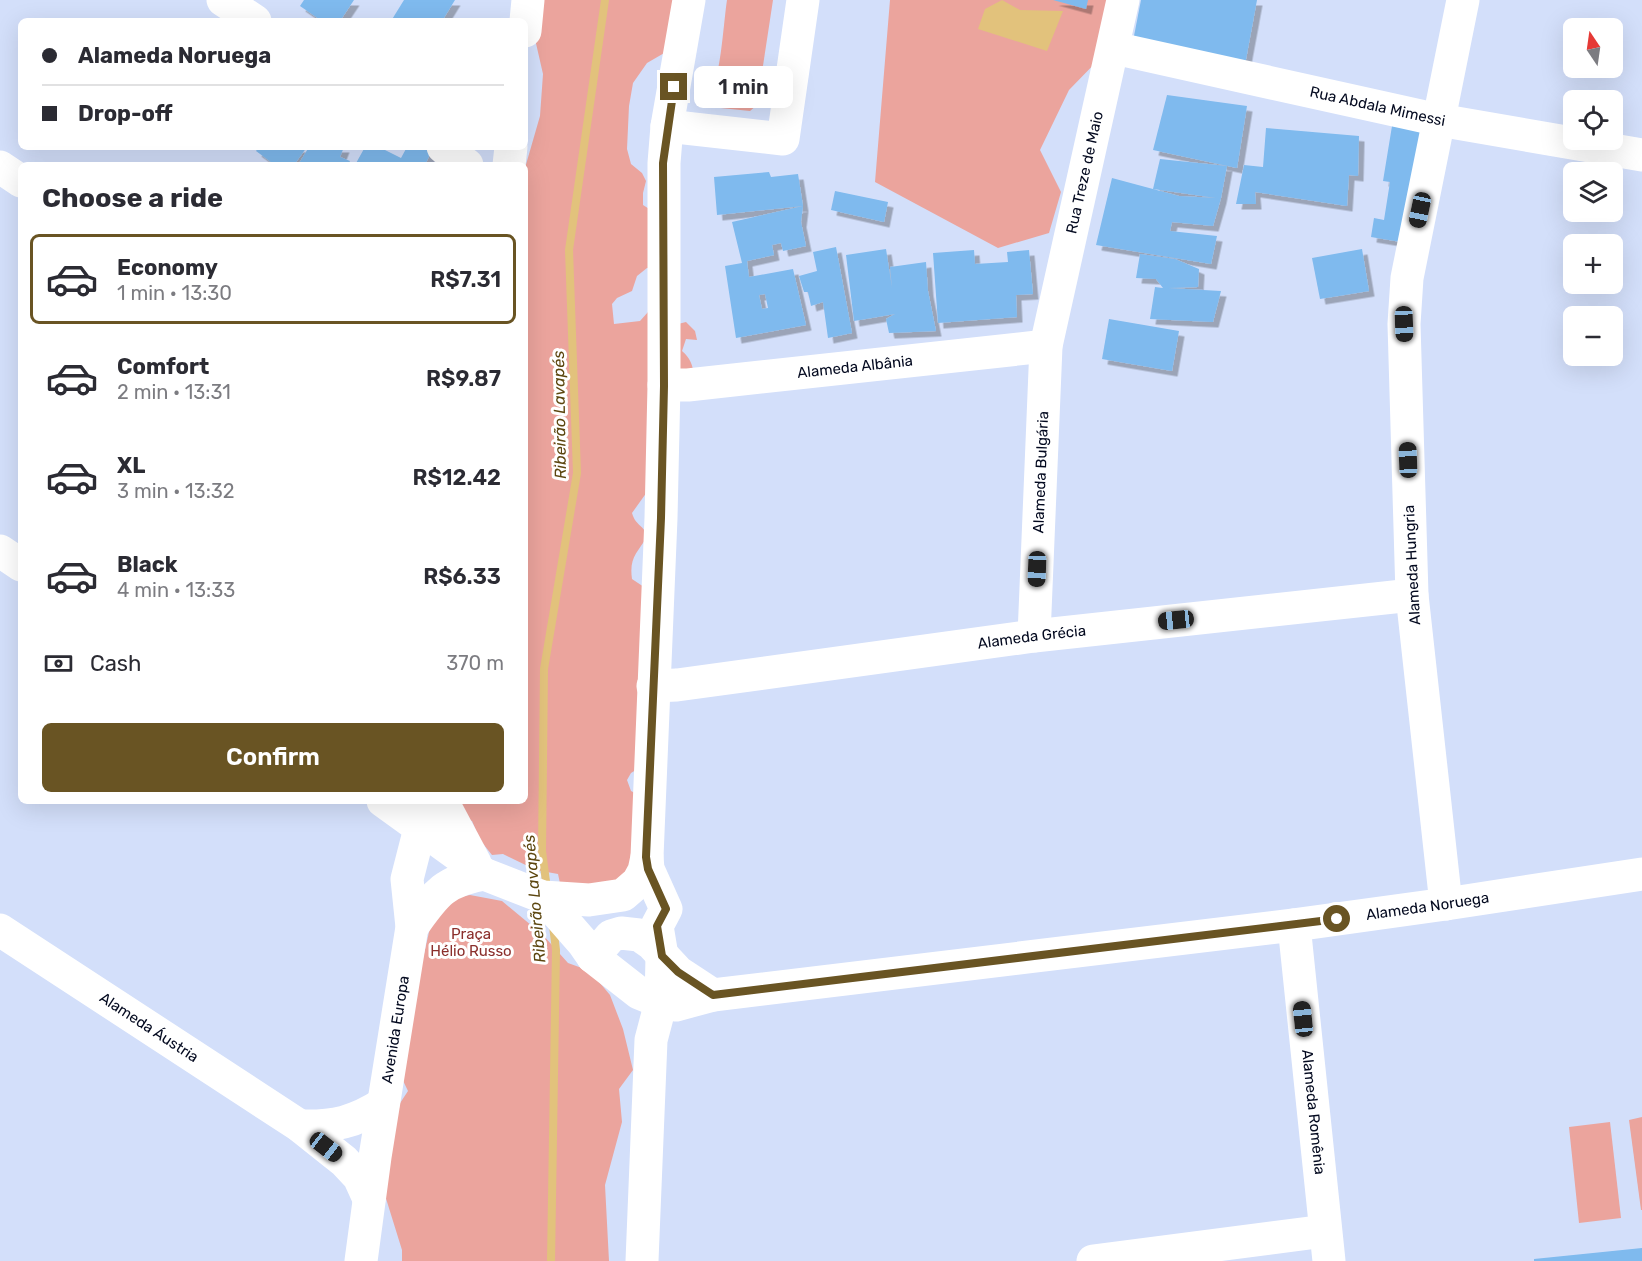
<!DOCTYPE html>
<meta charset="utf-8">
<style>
:root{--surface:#fff;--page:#f7f7f7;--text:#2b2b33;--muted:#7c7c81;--line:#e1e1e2;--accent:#695423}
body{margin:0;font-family:Rubik,sans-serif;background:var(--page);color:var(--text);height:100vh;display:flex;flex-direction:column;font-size:22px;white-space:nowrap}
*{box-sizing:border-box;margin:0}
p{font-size:20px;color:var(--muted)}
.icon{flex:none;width:33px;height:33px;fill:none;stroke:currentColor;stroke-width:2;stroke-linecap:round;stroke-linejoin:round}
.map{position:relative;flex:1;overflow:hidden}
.panel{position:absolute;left:18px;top:162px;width:510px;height:642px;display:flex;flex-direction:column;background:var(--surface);border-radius:9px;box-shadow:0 6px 24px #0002}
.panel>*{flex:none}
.guide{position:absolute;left:18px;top:18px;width:510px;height:132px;border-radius:9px;box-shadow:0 6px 24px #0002;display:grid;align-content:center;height:132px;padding:0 24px;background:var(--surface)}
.needle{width:39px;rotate:347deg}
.fabs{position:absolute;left:1563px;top:18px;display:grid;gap:12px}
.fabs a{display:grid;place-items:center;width:60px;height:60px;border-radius:9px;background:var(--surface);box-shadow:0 6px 24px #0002;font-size:30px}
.end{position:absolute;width:27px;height:27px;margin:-14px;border:8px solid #695423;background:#fff;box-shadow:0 0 0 3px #fff}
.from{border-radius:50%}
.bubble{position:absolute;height:42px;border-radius:9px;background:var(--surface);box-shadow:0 6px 24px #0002;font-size:20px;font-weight:600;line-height:42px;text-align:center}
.car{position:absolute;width:18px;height:36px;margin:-18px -9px;border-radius:8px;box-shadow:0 0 4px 2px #0007;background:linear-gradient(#222 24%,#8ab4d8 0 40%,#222 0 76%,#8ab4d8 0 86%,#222 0)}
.guide b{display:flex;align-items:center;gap:21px;height:57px;font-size:22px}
.guide b+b{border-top:2px solid var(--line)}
.guide i{width:15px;height:15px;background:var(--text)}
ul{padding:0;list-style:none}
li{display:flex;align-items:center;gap:18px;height:90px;margin:0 12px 9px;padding:0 12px;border:3px solid transparent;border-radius:9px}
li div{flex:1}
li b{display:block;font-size:22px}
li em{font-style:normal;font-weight:600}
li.current{border-color:var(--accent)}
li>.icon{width:54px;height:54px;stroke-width:1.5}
h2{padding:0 24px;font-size:27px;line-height:72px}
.pay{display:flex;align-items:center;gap:15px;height:66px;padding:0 24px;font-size:22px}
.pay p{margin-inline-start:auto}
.cta{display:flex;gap:12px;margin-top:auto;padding:12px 24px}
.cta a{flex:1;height:69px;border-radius:9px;background:var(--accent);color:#fff;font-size:24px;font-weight:600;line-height:69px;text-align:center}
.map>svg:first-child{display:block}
.green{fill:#eba49d}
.water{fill:#e2c27c}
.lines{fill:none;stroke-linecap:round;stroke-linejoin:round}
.stream{stroke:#e2c27c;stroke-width:8}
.building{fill:#7fbaee;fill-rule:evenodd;filter:url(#shadow)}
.minor{stroke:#fff;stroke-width:33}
.route{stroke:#695423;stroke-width:8}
.labels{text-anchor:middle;stroke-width:6;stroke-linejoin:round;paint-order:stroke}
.street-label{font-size:15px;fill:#03091f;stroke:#fff}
.park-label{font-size:15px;fill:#8b2f2c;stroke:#fff}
.water-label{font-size:16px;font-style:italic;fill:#5c460f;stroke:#fff}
</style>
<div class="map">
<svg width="1642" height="1261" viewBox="0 0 1642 1261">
<defs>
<filter id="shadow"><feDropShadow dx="5.5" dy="5.5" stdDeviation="0" flood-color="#0004"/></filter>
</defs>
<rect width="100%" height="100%" fill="#d3dffa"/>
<g class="green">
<path d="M 537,0 L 676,0 L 666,52 L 647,63 L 633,83 L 629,106 L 627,149 L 631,164 L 642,173 L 646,181 L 643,193 L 643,205 L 657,214 L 657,268 L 647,268 L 637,276 L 632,291 L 617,298 L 612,304 L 614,324 L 640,321 L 648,312 L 678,324 L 686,322 L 695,331 L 697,340 L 686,339 L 682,351 C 702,368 694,395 671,406 L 652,485 L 632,513 C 636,527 645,525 647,537 C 637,553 629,558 632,579 L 647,589 L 639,768 L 631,773 L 627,780 L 631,791 L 637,794 L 642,883 L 561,888 L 558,874 L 536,870 L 503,854 L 492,855 L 480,840 L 472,821 L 459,816 L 456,801 L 525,801 L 525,238 L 527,237 L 525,168 L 540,116 L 543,74 L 535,39 Z"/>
<path d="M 727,0 L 773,0 L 757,105 L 750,111 L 701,106 C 704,95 708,94 713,86 C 721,71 724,19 727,0 Z"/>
<polygon points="890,0 1117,0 1104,54 1069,90 1040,150 1061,192 1049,233 998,248 875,182"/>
<polygon points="470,895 502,901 543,935 568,963 590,971 610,995 623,1029 633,1070 619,1089 622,1122 605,1185 609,1261 402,1261 402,1250 379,1176 383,1129 408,1091 394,1062 413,1002 432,919 449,899"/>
<polygon points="1642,1117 1642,1210 1641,1210 1629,1120"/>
<polygon points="1610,1122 1621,1218 1579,1223 1569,1127"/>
</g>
<polygon class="water" points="1002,0 1020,10 1063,11 1047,51 978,29 985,9"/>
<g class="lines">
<g class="stream">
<polyline points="547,889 542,851 544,669 577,473 569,250 605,0"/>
<polyline points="551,1261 556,950 553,926"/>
</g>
</g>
<g class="building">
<polygon points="304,0 354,0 340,21 322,21 300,6"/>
<polygon points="404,0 455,0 442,21 391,21"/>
<polygon points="1053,0 1088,0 1086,9"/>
<polygon points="1141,0 1257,0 1244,70 1134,36"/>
<polygon points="1167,95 1247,106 1237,168 1153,150"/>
<polygon points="1392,126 1431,132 1413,244 1371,237 1374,218 1384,220 1390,182 1383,181"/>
<polygon points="1266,128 1359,136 1358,176 1349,175 1347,206 1255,192 1256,204 1236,204 1244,165 1263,167"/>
<polygon points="259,147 307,147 294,165 275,165 256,151"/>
<polygon points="309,147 344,147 340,157 350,161 348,165 298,165"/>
<polygon points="365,147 379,147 401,158 407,147 423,147 431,152 425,165 355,165"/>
<polygon points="1160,159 1227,166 1221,198 1213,226 1172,222 1170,231 1217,236 1211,264 1096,245 1112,178 1179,196 1216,198 1153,189"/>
<polygon points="769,172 771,177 798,174 803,206 717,215 714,177"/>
<polygon points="835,191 888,202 884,222 831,210"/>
<path d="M 803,206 L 801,222 L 806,246 L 783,251 L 781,243 L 772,245 L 774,255 L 747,261 L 749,277 L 793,269 L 806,325 L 736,338 L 725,266 L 742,263 L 732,222 ZM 765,294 L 768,308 L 762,309 L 759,295 Z"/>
<polygon points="836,247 852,333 828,338 823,302 811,306 808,292 804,292 799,276 817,271 813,252"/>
<polygon points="886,249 892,288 890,267 926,262 928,291 936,331 889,333 886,319 895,314 854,321 846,255"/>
<polygon points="1362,249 1369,291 1320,299 1312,258"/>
<polygon points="974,250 975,264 1008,262 1007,252 1029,250 1033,294 1016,295 1017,317 938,323 933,253"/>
<polygon points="1140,254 1175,259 1199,269 1198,287 1168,288 1221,291 1213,322 1150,319 1155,287 1163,288 1156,279 1136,278"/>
<polygon points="1109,319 1179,331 1172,371 1102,359"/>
<polygon points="1642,1248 1642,1261 1534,1261 1534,1259"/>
</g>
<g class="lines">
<g class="minor">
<polyline points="223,0 255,21"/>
<polyline points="525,31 528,0"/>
<path id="s1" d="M 1114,48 L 1439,120 L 1642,155"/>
<polyline points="667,126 783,139 803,0"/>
<polyline points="443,147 467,165"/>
<polyline points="509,165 511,147"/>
<polyline points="0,167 21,181"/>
<path id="s2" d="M 664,385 L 688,385 L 1046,346"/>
<polyline points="0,551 21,565"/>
<path id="s3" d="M 1034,636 L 1046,346 L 1123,0"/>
<path id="s4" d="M 653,686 L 677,685 L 1034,636 L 1412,595"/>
<polyline points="383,801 484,874 543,897 589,900 623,895 638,882 644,871 647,857"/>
<polyline points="442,801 475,863"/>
<path id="s5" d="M 543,897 L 584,944 L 593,957 L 639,993 L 661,1002 L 676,1005 L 713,995 L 1294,925 L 1446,904 L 1642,874"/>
<polyline points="1446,904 1412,595 1404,324 1407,278 1463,0"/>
<path id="s6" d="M 1294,925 L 1329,1261"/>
<path d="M 412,927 C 435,895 443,881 484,874"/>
<path id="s7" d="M 0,930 L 300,1126 L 344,1161 L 359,1177 L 369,1199"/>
<polyline points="593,957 611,936 621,933 639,935 652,944 678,972 713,995"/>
<path d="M 300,1126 C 334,1127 355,1122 383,1104"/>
<path id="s8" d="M 361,1261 L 375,1157 L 412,927 L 407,879 L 427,801"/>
<polyline points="642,1261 651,1040 661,1002 662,956 657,926 666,909 648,869 647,857 661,518 664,385 664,163 667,126 689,0"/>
<polyline points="1093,1261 1325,1231"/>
</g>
</g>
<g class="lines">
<polyline class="route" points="674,87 663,163 664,386 661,518 646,857 648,869 666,909 657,926 662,956 678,972 713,995 1337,919"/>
</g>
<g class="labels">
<g class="street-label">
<text dy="5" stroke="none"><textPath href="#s1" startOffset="270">Rua Abdala Mimessi</textPath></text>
<text dy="5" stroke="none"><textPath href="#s3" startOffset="468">Rua Treze de Maio</textPath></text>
<text dy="5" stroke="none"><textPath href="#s2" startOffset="192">Alameda Albânia</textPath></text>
<text dy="5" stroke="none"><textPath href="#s3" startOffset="164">Alameda Bulgária</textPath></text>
<text transform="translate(1412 565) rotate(-93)" y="5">Alameda Hungria</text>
<text dy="5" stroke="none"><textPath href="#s4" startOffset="382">Alameda Grécia</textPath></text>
<text dy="5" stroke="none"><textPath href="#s5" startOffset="934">Alameda Noruega</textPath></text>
<text dy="5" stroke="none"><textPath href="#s7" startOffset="178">Alameda Áustria</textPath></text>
<text dy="5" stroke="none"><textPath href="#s8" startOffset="234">Avenida Europa</textPath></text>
<text dy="5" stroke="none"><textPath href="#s6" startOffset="188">Alameda Romênia</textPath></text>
</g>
<g class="park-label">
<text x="471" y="939">Praça<tspan x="471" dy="17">Hélio Russo</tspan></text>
</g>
<g class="water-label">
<text transform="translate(559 415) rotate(-91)" y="6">Ribeirão Lavapés</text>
<text transform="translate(534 899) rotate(-95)" y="6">Ribeirão Lavapés</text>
</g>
</g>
</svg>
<div class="fabs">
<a><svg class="needle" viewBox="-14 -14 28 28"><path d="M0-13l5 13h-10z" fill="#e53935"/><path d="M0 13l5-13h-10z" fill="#7c7c81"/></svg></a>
<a><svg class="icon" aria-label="locate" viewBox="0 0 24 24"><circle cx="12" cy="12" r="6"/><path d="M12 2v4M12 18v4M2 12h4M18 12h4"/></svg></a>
<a><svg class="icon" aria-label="layers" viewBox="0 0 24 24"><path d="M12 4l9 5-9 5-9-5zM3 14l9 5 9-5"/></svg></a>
<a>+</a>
<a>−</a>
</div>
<i class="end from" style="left:1337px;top:919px"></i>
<i class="end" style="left:674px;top:87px"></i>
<div class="bubble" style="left:694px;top:66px;width:99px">1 min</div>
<i class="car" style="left:1420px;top:210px;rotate:192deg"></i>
<i class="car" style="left:1404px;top:324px;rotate:178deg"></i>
<i class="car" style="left:1408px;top:460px;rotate:358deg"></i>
<i class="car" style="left:1037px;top:569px;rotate:182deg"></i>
<i class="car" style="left:1176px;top:620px;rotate:264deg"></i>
<i class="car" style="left:1303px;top:1019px;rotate:354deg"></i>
<i class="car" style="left:326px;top:1147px;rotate:128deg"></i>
<div class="guide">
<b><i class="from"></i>Alameda Noruega</b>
<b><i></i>Drop-off</b>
</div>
<section class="panel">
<h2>Choose a ride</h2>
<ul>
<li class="current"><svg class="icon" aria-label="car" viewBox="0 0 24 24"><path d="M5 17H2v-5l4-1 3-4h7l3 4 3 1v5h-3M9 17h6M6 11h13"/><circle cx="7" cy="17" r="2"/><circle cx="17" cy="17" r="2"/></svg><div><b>Economy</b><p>1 min · 13:30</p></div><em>R$7.31</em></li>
<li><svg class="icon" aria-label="car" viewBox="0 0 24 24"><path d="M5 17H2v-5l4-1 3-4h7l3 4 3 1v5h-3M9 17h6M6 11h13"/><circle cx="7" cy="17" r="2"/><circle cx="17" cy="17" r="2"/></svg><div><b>Comfort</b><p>2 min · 13:31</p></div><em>R$9.87</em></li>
<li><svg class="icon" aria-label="car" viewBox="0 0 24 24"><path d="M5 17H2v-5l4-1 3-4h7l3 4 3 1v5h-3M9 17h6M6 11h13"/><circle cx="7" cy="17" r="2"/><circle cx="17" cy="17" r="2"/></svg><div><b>XL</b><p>3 min · 13:32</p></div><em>R$12.42</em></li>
<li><svg class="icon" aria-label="car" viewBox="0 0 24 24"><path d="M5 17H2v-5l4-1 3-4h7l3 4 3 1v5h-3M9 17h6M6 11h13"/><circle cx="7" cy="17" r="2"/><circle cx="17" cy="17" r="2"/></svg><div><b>Black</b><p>4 min · 13:33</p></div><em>R$6.33</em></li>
</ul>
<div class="pay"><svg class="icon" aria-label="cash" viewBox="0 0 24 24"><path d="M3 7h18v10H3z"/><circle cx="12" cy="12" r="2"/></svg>Cash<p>370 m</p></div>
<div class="cta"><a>Confirm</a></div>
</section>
</div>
